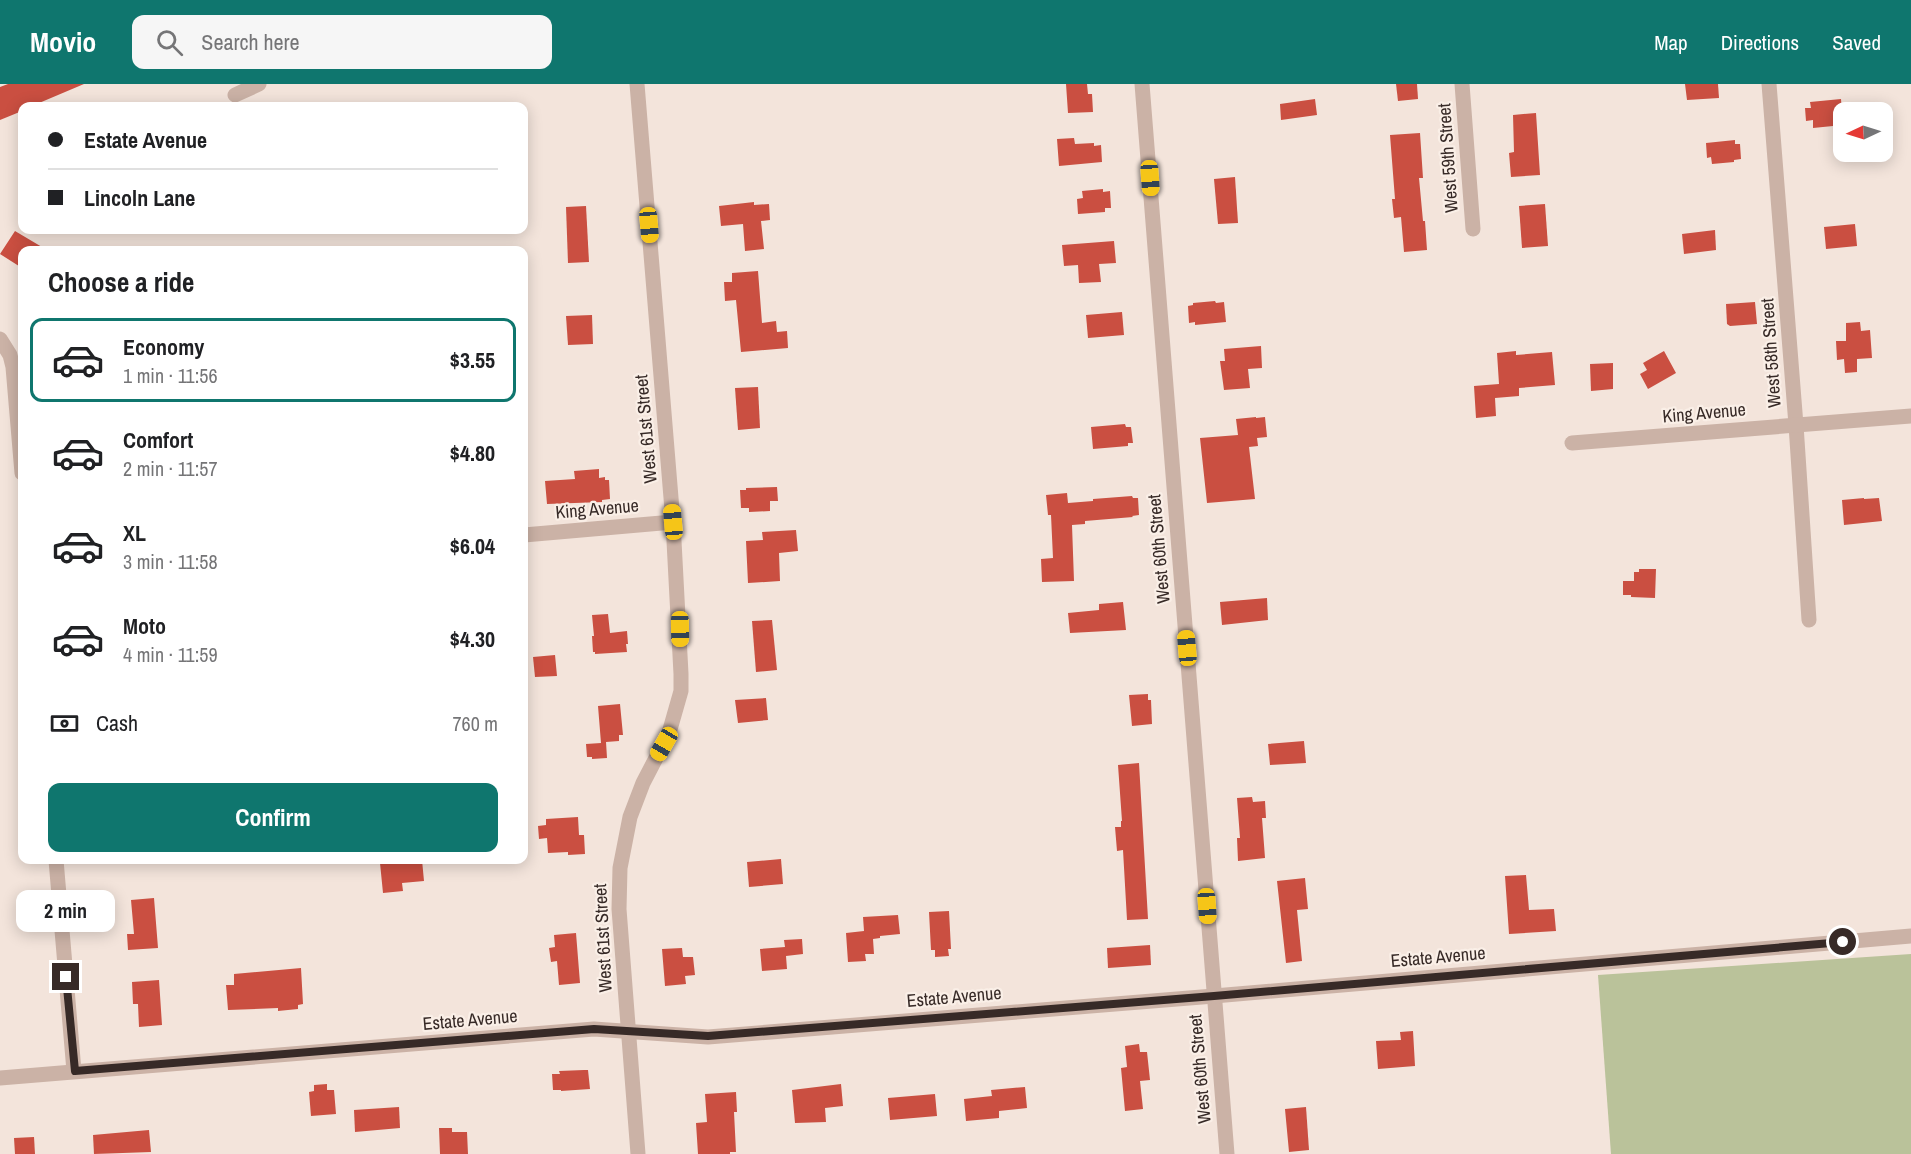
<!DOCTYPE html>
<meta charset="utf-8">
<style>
:root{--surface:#fff;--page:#f6f6f6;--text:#202124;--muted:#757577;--line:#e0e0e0;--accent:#0f766e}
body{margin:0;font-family:"Archivo Narrow",sans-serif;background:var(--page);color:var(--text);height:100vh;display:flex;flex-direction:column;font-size:22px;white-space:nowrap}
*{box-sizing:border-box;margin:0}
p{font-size:20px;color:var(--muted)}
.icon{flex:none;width:33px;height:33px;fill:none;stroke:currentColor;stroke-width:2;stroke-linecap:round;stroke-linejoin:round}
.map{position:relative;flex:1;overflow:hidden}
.drawer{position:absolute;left:18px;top:162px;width:510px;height:618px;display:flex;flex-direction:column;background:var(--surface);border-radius:12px;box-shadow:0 3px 15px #0003}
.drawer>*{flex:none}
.top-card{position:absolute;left:18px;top:18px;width:510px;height:132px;border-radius:12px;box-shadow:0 3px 15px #0003;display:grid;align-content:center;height:132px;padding:0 30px;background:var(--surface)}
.needle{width:39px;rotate:266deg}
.fabs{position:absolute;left:1833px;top:18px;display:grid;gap:12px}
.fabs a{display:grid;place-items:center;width:60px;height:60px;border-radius:12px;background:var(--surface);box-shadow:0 3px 15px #0003;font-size:30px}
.end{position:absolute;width:27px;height:27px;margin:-14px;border:8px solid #372a27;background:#fff;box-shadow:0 0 0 3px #fff}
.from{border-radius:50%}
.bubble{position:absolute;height:42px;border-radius:12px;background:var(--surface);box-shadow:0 3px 15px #0003;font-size:20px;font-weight:700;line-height:42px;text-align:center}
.car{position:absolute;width:18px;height:36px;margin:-18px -9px;border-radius:8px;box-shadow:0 0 4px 2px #0007;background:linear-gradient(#f5c518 24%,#345 0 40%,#f5c518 0 76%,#345 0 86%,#f5c518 0)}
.top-card b{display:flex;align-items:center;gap:21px;height:57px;font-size:22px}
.top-card b+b{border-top:2px solid var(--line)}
.top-card i{width:15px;height:15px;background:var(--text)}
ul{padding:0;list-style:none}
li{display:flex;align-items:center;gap:18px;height:84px;margin:0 12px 9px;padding:0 18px;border:3px solid transparent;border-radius:12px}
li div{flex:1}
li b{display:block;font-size:22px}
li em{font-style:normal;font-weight:700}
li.active{border-color:var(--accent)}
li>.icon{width:54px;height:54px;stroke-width:1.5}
h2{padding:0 30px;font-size:27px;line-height:72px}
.pay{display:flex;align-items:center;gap:15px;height:66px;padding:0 30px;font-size:22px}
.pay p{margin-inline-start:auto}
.action{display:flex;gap:12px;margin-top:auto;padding:12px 30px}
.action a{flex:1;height:69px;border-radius:12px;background:var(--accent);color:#fff;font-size:24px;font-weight:700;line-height:69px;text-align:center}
header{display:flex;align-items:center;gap:36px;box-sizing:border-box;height:84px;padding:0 30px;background:var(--accent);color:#fff}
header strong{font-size:28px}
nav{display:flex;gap:33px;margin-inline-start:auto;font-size:21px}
.search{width:420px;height:54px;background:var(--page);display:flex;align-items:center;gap:15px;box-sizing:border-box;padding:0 21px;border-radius:12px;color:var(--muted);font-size:22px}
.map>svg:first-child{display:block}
.green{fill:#bac29a}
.building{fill:#ca4f41}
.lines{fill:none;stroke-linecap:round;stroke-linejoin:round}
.minor{stroke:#cbb2a6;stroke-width:15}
.route{stroke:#372a27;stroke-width:8}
.labels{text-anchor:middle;stroke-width:4.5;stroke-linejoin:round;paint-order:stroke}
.street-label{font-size:18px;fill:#372a27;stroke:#faefe7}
</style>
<header>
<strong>Movio</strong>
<div class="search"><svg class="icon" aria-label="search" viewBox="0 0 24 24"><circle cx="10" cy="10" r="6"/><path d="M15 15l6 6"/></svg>Search here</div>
<nav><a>Map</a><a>Directions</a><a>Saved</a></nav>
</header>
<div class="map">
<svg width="1911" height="1070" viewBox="0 0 1911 1070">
<rect width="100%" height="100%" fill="#f3e4db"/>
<polygon class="green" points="1911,870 1911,1070 1611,1070 1598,891"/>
<g class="building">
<polygon points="8,0 84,0 32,22 22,22 22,27 0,36 0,3"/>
<polygon points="1066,0 1087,0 1088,10 1092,10 1093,28 1068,29"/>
<polygon points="1396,0 1417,0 1418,15 1398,17"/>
<polygon points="1685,0 1718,0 1719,14 1687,16"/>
<polygon points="1315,15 1317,31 1281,36 1280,20"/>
<polygon points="1841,15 1843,41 1813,44 1813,36 1806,37 1805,24 1811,24 1810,18"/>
<polygon points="1536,29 1540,91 1511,93 1509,69 1514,68 1513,31"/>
<polygon points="1420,49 1423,94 1419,94 1423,137 1425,137 1427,166 1404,168 1401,133 1394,134 1392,115 1395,115 1390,51"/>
<polygon points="1074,54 1075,60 1094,59 1094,62 1101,61 1102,78 1059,82 1057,55"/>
<polygon points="1735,56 1735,60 1740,60 1741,75 1734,76 1734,78 1712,80 1711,73 1707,74 1706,59"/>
<polygon points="1235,93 1238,139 1218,140 1214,95"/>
<polygon points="1103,105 1103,108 1110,107 1111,124 1105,124 1105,128 1078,130 1077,115 1083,114 1082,107"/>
<polygon points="754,118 754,121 769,120 770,136 761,137 764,165 745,167 743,140 721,142 719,122"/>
<polygon points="1545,120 1548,162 1522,164 1519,122"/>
<polygon points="586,122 589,178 568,179 566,123"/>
<polygon points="1855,140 1857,162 1826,165 1824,143"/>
<polygon points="1715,146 1716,166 1684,170 1682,150"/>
<polygon points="15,147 47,166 22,166 22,184 0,170"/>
<polygon points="1114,157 1116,179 1099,180 1101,198 1079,199 1078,181 1064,182 1062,161"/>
<polygon points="758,187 762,239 776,237 777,248 787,247 788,264 741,268 736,216 725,217 724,198 732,198 732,189"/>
<polygon points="1215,217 1216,219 1224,218 1226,238 1195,241 1195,238 1189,239 1188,222 1193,221 1193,219"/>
<polygon points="1755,218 1757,240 1730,242 1727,240 1726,220"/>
<polygon points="1122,228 1124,251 1088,254 1086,231"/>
<polygon points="592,231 593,260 568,261 566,232"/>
<polygon points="1860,238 1861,247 1870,246 1872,274 1857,275 1857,288 1845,289 1844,275 1837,276 1836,257 1846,257 1846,239"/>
<polygon points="1261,262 1262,284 1248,285 1250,304 1224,306 1220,277 1225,277 1224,265"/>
<polygon points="1516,267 1516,271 1552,268 1555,301 1519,304 1519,312 1495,314 1496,332 1476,334 1474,302 1499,300 1497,269"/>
<polygon points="1664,267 1676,289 1648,305 1640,290 1647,286 1643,279"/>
<polygon points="1613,279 1613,305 1591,307 1590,280"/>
<polygon points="758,303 760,344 738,346 735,304"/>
<polygon points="1256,333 1256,334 1265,333 1267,353 1257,354 1258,362 1249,363 1255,415 1207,419 1200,354 1238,351 1236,335"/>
<polygon points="1125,340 1126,343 1131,343 1133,359 1128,359 1128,362 1093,365 1091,343"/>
<polygon points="599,385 599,394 605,393 605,396 609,396 610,415 602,416 602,418 547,420 545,397 575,395 574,387"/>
<polygon points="777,403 778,417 770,417 770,427 749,428 749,424 741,424 740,406 746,406 746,404"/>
<polygon points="1067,409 1068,419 1093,417 1093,415 1132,412 1133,414 1138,414 1139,431 1132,432 1133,433 1085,437 1085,440 1072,441 1074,497 1042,498 1041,475 1053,474 1051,431 1048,431 1046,411"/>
<polygon points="1864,414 1864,415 1879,414 1882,437 1844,441 1842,416"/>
<polygon points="796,446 798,467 779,469 780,497 748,499 746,457 763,456 762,448"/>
<polygon points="1639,485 1656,485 1655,514 1631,513 1631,511 1623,511 1623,497 1634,497 1634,488 1639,488"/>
<polygon points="1267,514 1268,536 1222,541 1220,518"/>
<polygon points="1123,518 1126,546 1070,549 1068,529 1099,526 1099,520"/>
<polygon points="608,530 610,549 627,547 628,560 626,560 627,568 595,570 595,568 593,568 592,552 594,552 592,531"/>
<polygon points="772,536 777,586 756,588 752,537"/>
<polygon points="555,571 557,592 535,593 533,573"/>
<polygon points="1148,610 1148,616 1151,616 1152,640 1132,642 1129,611"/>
<polygon points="766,614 768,636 738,639 735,616"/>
<polygon points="620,620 623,651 619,651 619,657 606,658 607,674 592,675 592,673 587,673 586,660 601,659 598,622"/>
<polygon points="1304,657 1306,679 1270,681 1268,660"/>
<polygon points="1139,679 1148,835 1127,836 1123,766 1117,767 1115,743 1121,743 1121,737 1122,737 1118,681"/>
<polygon points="1252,713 1253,718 1265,717 1266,734 1262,734 1265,774 1238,777 1237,754 1240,754 1237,714"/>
<polygon points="578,733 579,751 584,751 585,770 568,771 568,768 548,769 547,754 539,755 538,742 546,741 546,735"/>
<polygon points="781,775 783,800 749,803 747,778"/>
<polygon points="422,776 424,797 402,799 403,807 383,809 380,779"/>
<polygon points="1526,791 1529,826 1554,825 1556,847 1509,850 1505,792"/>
<polygon points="1305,794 1308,825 1297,826 1302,877 1286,879 1277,797"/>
<polygon points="154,814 158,864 128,866 127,850 134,850 131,816"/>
<polygon points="949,827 951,865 948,865 949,872 935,873 935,866 931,866 929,828"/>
<polygon points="898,831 900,850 880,852 880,854 873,855 874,870 865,870 866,877 848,878 846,849 864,847 863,833"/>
<polygon points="576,849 580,899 559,901 557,877 551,878 549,864 555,863 554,851"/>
<polygon points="802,855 803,870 786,872 787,885 762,887 760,865 785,863 784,856"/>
<polygon points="1150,861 1151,881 1108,884 1107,864"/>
<polygon points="682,864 683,873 693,873 695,891 685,892 686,900 665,902 662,865"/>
<polygon points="301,884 303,920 298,921 298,925 278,927 278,924 228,926 226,901 234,901 234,890"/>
<polygon points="159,896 162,941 139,943 138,920 133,920 132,898"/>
<polygon points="1413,947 1415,982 1378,985 1376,957 1401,956 1400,948"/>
<polygon points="1139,960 1140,968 1147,968 1150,996 1140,997 1143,1025 1125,1027 1121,984 1127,983 1125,962"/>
<polygon points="584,986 588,986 590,1005 561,1007 561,1006 553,1006 552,990 560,990 559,987"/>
<polygon points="327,1000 327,1006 334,1006 336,1030 311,1032 309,1008 314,1007 314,1001"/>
<polygon points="841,1000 843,1022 825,1024 826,1038 795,1039 792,1006"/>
<polygon points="1025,1003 1027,1024 999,1027 999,1034 966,1037 964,1015 992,1012 991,1006"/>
<polygon points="736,1008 737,1028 734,1028 736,1068 730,1068 730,1070 698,1070 696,1039 707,1038 705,1010"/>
<polygon points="935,1010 937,1032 890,1036 888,1014"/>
<polygon points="399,1023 400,1044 355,1048 354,1026"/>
<polygon points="1306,1023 1309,1066 1289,1068 1285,1025"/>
<polygon points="439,1044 452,1044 452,1048 467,1048 468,1070 440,1070"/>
<polygon points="149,1046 151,1068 94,1070 93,1051"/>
<polygon points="34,1053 35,1070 15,1070 14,1054"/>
</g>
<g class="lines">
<g class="minor">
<polyline points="637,0 673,438 681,590 681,607 669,649 643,699 630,733 620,784 619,825 638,1070"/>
<polyline points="1142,0 1227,1070"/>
<polyline points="1462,0 1473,145"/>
<polyline points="1769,0 1796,341 1809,536"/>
<polyline points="235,11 259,0"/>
<polyline points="0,255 10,271 13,283 22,389"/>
<polyline points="1572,359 1911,332"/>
<polyline points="524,451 673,438"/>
<polyline points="56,776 74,987"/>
<polyline points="0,994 594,945 708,953 1214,912 1911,852"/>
</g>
</g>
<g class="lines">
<polyline class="route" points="66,893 75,987 594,945 708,952 1214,912 1843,858"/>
</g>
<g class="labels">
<g class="street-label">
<text transform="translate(1448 74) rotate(-94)" y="6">West 59th Street</text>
<text transform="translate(1771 269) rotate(-94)" y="6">West 58th Street</text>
<text transform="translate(1704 329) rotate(-5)" y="6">King Avenue</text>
<text transform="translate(646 345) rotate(-95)" y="6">West 61st Street</text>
<text transform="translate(597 425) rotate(-5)" y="6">King Avenue</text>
<text transform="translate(1159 465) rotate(-95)" y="6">West 60th Street</text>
<text transform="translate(603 854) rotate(-93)" y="6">West 61st Street</text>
<text transform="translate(1438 873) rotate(-5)" y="6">Estate Avenue</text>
<text transform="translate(954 913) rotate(-5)" y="6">Estate Avenue</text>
<text transform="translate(470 936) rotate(-5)" y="6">Estate Avenue</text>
<text transform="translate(1200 985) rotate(-95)" y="6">West 60th Street</text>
</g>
</g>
</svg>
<div class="fabs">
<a><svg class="needle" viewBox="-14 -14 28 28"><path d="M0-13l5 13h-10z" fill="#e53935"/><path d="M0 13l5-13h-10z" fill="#757577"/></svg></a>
</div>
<i class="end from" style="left:1843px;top:858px"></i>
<i class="end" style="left:66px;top:893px"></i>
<div class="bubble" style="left:16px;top:806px;width:99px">2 min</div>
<i class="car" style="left:1150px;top:94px;rotate:176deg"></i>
<i class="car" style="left:649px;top:141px;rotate:175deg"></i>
<i class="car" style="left:673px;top:438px;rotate:355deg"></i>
<i class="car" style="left:680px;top:545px;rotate:179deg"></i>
<i class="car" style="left:1187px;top:564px;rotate:355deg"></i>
<i class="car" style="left:664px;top:660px;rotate:210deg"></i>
<i class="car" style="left:1207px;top:822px;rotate:176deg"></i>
<div class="top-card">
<b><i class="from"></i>Estate Avenue</b>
<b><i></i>Lincoln Lane</b>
</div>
<section class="drawer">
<h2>Choose a ride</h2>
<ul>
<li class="active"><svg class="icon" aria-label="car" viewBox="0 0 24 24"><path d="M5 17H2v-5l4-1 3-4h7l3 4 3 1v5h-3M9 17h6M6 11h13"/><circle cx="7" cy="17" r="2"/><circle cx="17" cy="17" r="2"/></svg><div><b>Economy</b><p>1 min · 11:56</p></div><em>$3.55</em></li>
<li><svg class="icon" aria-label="car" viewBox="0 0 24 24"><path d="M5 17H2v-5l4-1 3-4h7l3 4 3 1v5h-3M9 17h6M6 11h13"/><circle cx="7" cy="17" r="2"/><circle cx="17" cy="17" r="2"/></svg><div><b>Comfort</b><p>2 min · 11:57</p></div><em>$4.80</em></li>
<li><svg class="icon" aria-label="car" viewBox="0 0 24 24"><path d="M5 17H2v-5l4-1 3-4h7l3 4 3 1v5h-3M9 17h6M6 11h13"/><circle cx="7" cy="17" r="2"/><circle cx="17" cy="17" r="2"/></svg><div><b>XL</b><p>3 min · 11:58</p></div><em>$6.04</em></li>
<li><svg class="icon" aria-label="car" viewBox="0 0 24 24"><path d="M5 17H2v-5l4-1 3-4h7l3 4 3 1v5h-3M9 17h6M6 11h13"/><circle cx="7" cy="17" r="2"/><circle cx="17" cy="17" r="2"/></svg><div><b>Moto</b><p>4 min · 11:59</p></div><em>$4.30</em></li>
</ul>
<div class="pay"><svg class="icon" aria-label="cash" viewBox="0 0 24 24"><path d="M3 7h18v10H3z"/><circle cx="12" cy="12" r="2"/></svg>Cash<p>760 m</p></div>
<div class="action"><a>Confirm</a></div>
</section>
</div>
